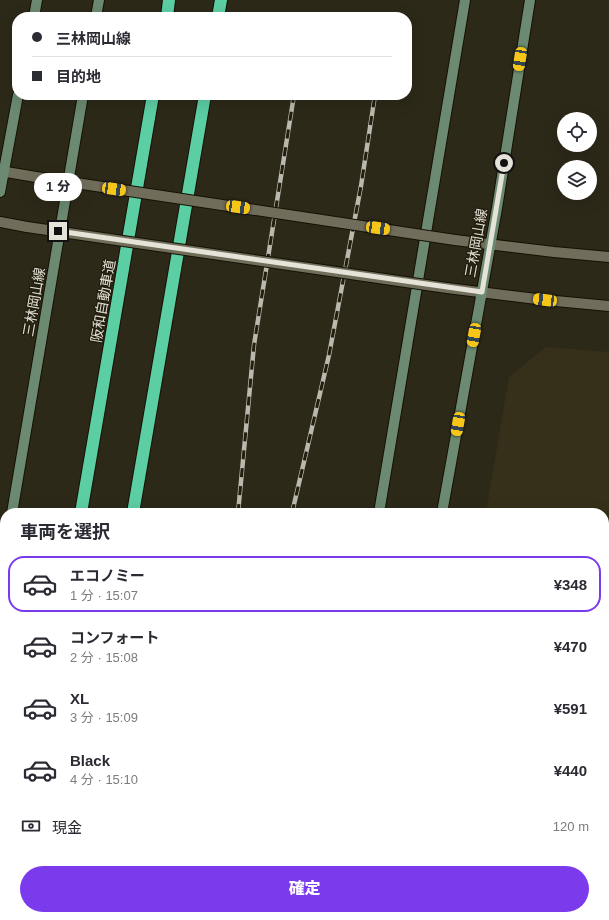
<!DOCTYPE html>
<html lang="ja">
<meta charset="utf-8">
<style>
:root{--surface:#fff;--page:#f7f7f7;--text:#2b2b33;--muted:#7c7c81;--line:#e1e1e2;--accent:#7c3aed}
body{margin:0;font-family:Helvetica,"Noto Sans JP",sans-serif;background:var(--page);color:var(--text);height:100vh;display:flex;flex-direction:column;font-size:15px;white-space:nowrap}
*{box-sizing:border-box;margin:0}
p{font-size:13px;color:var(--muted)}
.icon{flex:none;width:22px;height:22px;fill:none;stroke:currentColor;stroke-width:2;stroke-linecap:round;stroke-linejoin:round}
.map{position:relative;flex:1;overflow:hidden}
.sheet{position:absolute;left:0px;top:508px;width:609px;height:412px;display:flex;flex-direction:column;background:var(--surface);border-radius:16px 16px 0 0;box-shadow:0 4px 16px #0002}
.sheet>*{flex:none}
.guide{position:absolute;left:12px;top:12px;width:400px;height:88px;border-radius:16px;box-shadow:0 4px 16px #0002;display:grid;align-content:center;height:88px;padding:0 20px;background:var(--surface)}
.buttons{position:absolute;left:557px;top:112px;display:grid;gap:8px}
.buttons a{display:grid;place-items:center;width:40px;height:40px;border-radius:50%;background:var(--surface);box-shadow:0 4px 16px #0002;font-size:20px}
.end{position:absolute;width:18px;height:18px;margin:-9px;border:5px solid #e5e2d8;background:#111;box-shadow:0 0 0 2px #111}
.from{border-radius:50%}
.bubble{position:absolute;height:28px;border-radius:14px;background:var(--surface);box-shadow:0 4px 16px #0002;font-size:13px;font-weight:800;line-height:28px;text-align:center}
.car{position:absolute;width:12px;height:24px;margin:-12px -6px;border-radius:5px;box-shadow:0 0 3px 1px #0007;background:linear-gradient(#f5c518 24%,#345 0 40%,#f5c518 0 76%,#345 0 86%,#f5c518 0)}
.guide b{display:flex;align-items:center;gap:14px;height:38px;font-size:15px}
.guide b+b{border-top:1px solid var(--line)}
.guide i{width:10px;height:10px;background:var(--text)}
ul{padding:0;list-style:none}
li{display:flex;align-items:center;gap:12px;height:56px;margin:0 8px 6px;padding:0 12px;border:2px solid transparent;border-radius:16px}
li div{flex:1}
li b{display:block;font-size:15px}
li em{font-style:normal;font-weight:800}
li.active{border-color:var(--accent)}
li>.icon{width:36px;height:36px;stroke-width:1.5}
h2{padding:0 20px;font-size:18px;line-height:48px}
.pay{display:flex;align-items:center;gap:10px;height:44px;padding:0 20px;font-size:15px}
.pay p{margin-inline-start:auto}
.button{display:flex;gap:8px;margin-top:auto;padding:8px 20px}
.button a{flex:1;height:46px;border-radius:24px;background:var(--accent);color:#fff;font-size:16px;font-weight:800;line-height:46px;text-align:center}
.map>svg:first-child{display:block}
.built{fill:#362f19}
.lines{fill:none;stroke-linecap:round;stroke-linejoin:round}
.minor-casing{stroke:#151104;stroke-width:12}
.tertiary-casing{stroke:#151104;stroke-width:12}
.secondary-casing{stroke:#151104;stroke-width:12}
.motorway-casing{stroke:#151104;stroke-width:14}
.minor{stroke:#716d5b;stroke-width:10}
.tertiary{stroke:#716d5b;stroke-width:10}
.secondary{stroke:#6b8a71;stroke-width:10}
.motorway{stroke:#5ccea4;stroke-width:12}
.rail-casing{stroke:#bbb8ad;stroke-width:4.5}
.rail{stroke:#231f0f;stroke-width:3;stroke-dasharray:9;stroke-linecap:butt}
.tertiary-bridge-casing{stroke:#151104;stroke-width:12;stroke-linecap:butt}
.tertiary-bridge{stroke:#716d5b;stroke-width:10}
.route{stroke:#e5e2d8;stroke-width:5}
.labels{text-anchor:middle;stroke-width:3;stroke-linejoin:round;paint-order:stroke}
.street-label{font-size:14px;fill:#e5e2d8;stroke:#231f0f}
</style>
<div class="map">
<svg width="609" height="920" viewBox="0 0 609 920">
<rect width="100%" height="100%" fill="#2d2919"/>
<polygon class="built" points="546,347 609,352 609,885 604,885 604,513 486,513 509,377"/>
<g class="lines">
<defs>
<polyline id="minor" points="605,920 609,915"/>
<g id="tertiary">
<polyline points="0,171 36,177"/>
<polyline points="0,222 27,227"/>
<polyline points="455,240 554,252 609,257"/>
<polyline points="447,288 545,300 609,306"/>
</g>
<g id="secondary">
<polyline points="34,17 37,0"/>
<polyline points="96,17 99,0"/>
<polyline points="0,192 18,95"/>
<polyline points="12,513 83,95"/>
<polyline points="379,513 465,0"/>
<polyline points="442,513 497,208 530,0"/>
<polyline points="0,584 5,555"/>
<polyline points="312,920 313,915"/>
<polyline points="372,920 372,915"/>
</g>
<g id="motorway">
<polyline points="167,17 169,0"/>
<polyline points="218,17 221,0"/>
<polyline points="81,513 153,95"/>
<polyline points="133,513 205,95"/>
<polyline points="19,920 19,915"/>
<polyline points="69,920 70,915"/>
</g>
</defs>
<use href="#minor" class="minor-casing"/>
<use href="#tertiary" class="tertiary-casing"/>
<use href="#secondary" class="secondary-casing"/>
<use href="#motorway" class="motorway-casing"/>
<use href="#minor" class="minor"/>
<use href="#tertiary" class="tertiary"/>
<use href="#secondary" class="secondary"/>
<use href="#motorway" class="motorway"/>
<defs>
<g id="rail">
<polyline points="238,513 254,345 294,95"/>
<polyline points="292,513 329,355 361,186 375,95"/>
<polyline points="182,920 183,915"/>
<polyline points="211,920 212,915"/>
</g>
</defs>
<use href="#rail" class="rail-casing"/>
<use href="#rail" class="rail"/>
<defs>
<g id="tertiary-bridge">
<polyline points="36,177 455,240"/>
<polyline points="27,227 447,288"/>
</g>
</defs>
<use href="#tertiary-bridge" class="tertiary-bridge-casing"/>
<use href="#tertiary-bridge" class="tertiary-bridge"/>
</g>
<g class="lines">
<polyline class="route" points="58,231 482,292 504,163"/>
</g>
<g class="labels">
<g class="street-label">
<text transform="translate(476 243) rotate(-80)" y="5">三林岡山線</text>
<text transform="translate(103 301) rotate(-80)" y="5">阪和自動車道</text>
<text transform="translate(34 302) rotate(-80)" y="5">三林岡山線</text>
</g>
</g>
</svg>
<div class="buttons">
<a><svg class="icon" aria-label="locate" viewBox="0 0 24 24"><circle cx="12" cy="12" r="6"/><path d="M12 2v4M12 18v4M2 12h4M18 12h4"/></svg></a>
<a><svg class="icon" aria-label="layers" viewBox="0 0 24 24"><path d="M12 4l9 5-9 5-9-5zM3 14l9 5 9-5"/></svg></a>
</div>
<i class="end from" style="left:504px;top:163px"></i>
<i class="end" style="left:58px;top:231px"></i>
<div class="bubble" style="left:34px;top:173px;width:48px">1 分</div>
<i class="car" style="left:520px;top:59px;rotate:189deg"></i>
<i class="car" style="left:114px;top:189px;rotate:98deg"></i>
<i class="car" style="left:238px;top:207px;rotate:98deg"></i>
<i class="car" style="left:378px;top:228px;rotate:98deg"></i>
<i class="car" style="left:545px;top:300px;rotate:277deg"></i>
<i class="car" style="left:474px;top:335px;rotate:190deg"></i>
<i class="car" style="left:458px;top:424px;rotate:190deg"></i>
<div class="guide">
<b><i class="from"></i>三林岡山線</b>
<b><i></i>目的地</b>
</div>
<section class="sheet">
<h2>車両を選択</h2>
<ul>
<li class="active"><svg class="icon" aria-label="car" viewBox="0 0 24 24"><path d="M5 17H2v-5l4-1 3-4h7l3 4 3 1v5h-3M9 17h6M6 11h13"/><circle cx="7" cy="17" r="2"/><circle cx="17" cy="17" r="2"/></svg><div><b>エコノミー</b><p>1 分 · 15:07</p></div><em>¥348</em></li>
<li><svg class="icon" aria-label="car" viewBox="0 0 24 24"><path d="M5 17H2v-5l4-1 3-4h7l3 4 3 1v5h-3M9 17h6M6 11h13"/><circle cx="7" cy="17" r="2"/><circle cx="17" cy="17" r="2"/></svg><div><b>コンフォート</b><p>2 分 · 15:08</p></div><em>¥470</em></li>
<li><svg class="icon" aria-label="car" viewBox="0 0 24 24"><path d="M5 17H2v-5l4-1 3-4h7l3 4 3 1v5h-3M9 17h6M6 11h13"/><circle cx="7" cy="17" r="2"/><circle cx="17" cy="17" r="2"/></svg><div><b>XL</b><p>3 分 · 15:09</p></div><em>¥591</em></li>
<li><svg class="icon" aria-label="car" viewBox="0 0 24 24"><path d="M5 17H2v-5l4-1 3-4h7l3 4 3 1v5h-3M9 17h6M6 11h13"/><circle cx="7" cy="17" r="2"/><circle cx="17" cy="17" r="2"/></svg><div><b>Black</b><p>4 分 · 15:10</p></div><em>¥440</em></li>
</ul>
<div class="pay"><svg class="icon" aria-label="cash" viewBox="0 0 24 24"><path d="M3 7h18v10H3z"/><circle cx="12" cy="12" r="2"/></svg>現金<p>120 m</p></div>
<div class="button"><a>確定</a></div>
</section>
</div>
